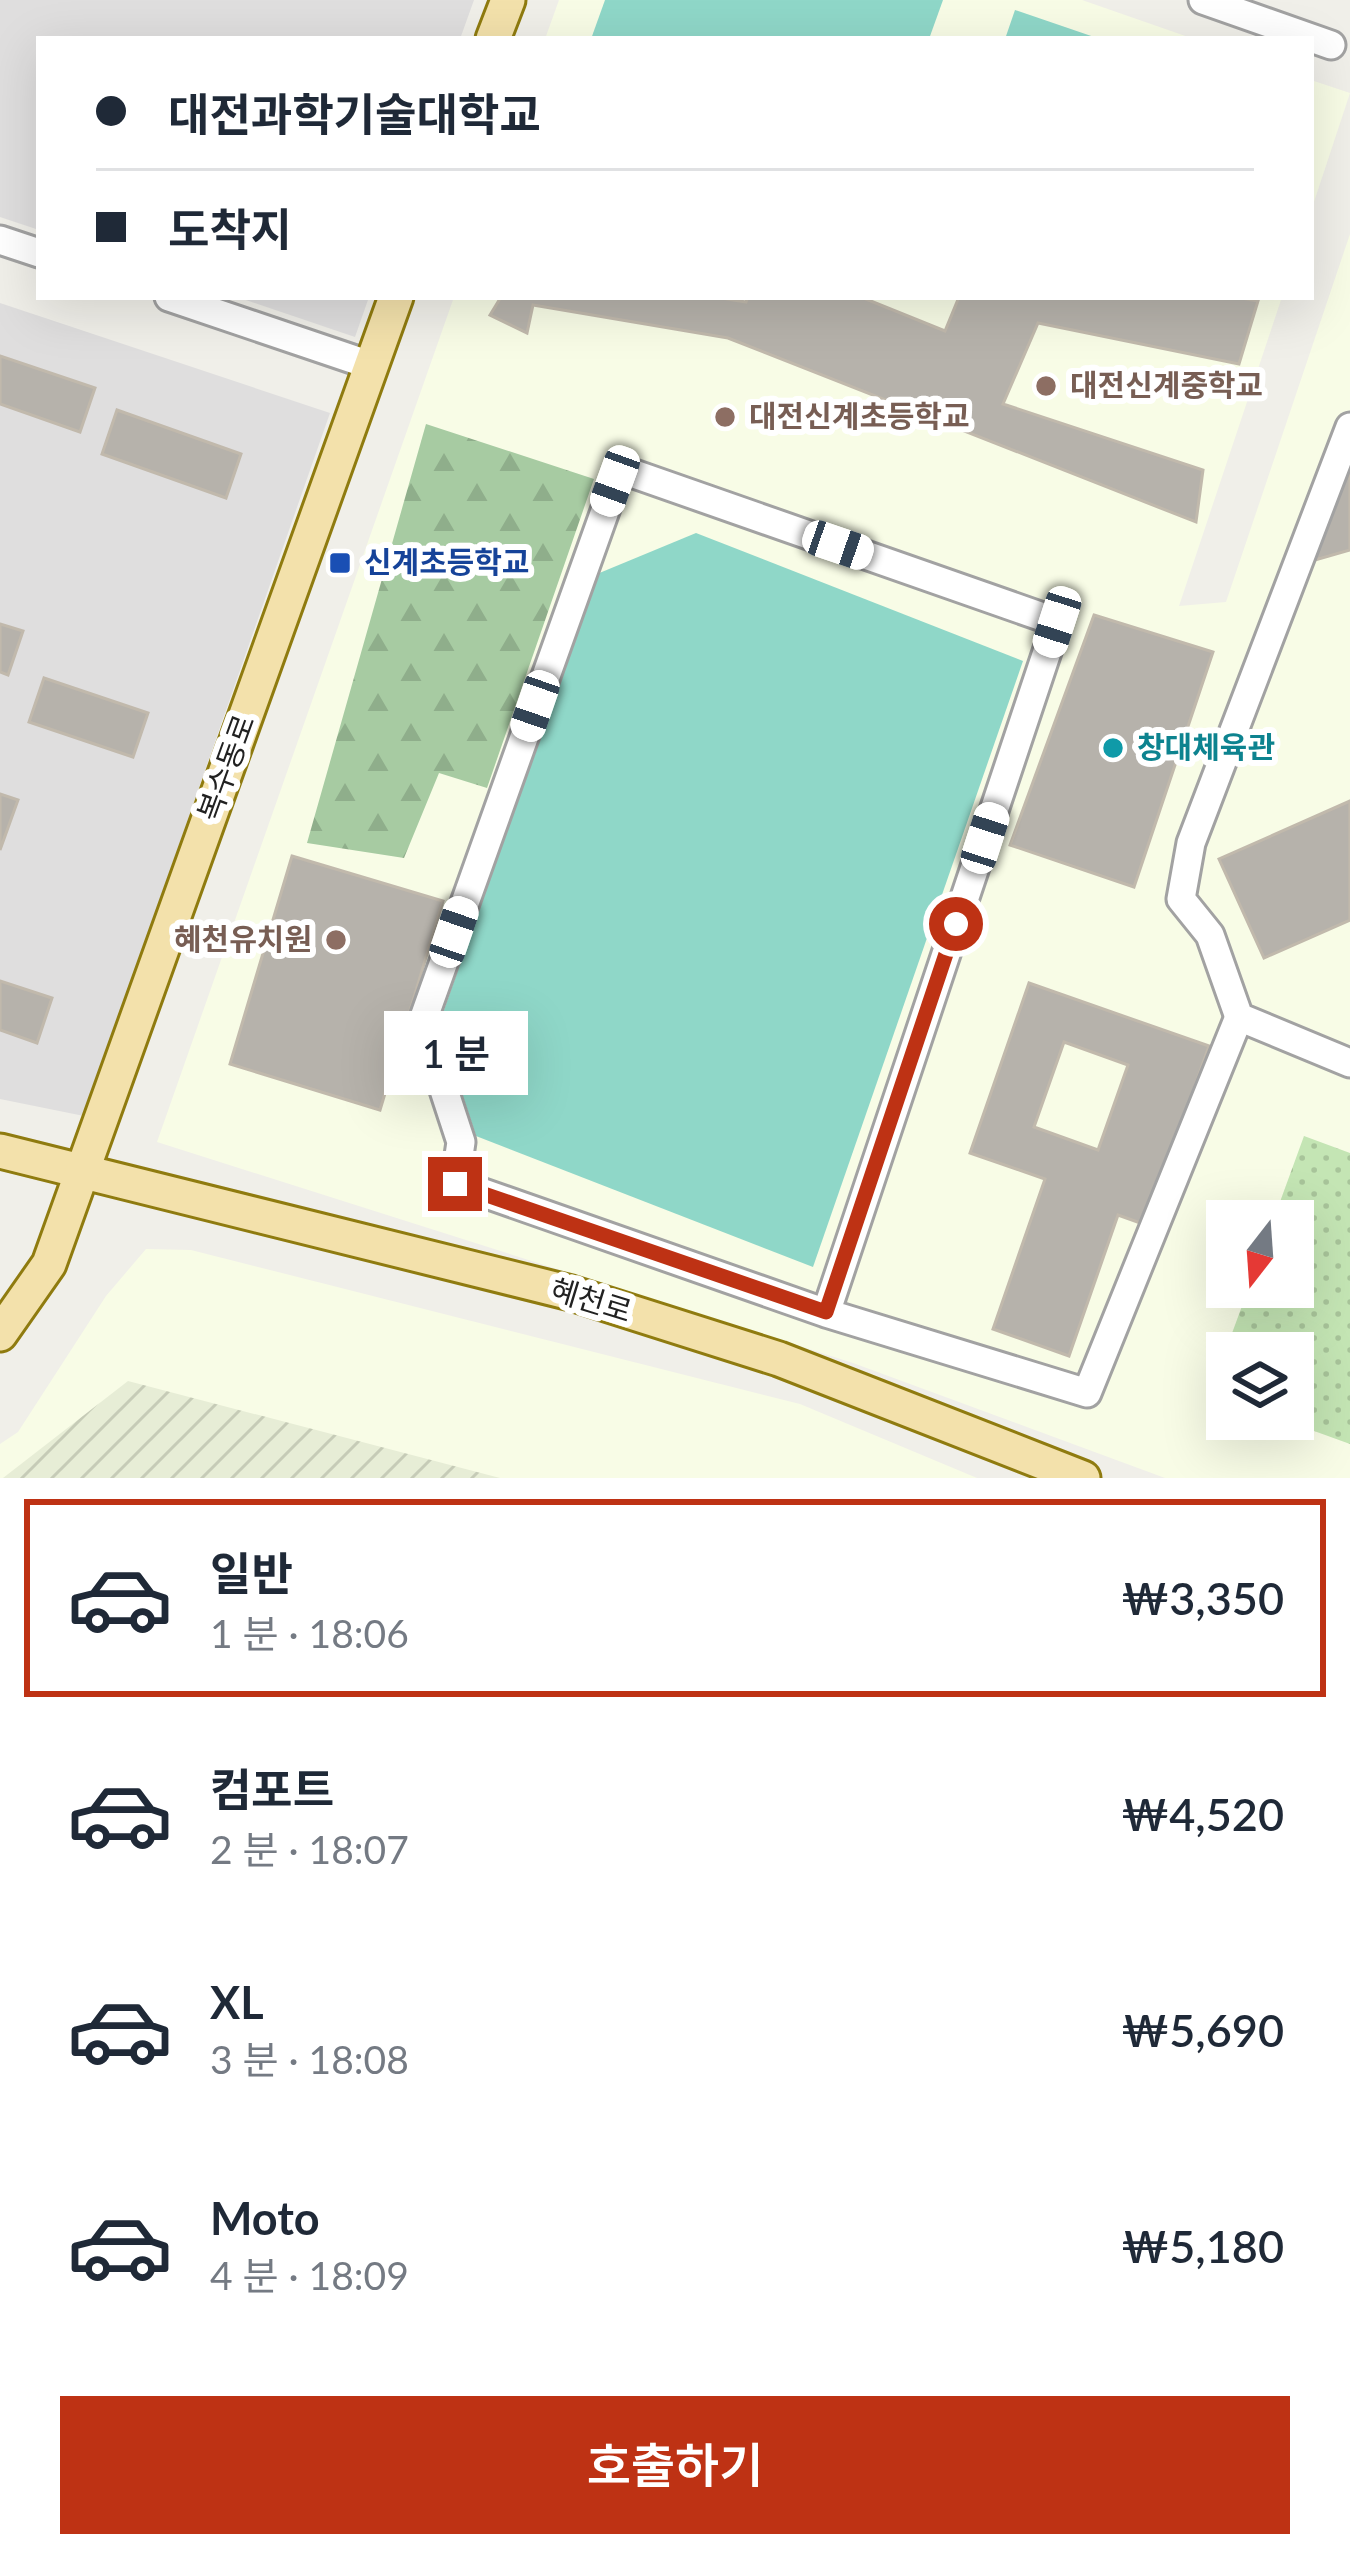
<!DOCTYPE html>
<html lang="ko">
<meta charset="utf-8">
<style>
:root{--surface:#fff;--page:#f6f6f7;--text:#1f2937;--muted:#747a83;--line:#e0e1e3;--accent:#be3214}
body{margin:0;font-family:Lato,"Noto Sans KR",sans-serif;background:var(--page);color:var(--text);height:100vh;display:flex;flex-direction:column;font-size:45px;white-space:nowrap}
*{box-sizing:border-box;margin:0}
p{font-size:39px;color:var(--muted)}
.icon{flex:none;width:66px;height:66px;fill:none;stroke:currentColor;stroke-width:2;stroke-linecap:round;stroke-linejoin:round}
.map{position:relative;height:1478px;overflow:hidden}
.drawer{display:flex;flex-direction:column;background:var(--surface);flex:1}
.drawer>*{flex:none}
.hud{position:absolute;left:36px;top:36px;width:1278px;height:264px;border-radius:0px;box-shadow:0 12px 48px #0002;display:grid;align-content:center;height:264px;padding:0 60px;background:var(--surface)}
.needle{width:78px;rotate:197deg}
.buttons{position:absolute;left:1206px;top:1200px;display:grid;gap:24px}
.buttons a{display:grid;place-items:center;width:108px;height:108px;border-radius:0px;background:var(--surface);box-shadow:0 12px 48px #0002;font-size:60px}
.end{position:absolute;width:54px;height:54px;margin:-27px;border:15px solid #be3214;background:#fff;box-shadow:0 0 0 6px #fff}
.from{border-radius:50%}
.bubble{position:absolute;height:84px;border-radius:0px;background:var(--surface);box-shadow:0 12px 48px #0002;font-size:39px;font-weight:600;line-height:84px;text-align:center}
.car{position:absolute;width:36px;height:72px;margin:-36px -18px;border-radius:15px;box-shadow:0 0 9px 3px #0007;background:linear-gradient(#fff 24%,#345 0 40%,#fff 0 76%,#345 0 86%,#fff 0)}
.hud b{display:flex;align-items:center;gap:42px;height:114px;font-size:45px}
.hud b+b{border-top:3px solid var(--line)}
.hud i{width:30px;height:30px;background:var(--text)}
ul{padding:21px 0 0;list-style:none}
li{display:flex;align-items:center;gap:36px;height:198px;margin:0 24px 18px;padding:0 36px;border:6px solid transparent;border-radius:0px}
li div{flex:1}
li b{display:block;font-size:45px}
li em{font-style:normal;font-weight:600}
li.active{border-color:var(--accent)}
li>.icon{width:108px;height:108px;stroke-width:1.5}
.button{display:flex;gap:24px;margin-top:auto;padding:24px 60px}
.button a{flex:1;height:138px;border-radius:0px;background:var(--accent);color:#fff;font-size:48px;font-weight:600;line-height:138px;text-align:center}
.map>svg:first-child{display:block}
.residential{fill:#dfdede}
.education{fill:#f8fce6;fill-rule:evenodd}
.farmland{fill:url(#farmland-furrows)}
.grass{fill:url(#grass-dots)}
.forest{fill:url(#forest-firs)}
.pitch{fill:#8fd7c8}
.building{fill:#b6b2ab;stroke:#c1b9ac;stroke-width:3;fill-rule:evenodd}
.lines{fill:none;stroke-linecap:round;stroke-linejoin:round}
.minor-casing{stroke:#a2a2a2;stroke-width:33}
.major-casing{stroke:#8f7b0f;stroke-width:39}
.minor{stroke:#fff;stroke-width:27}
.major{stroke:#f3e1ab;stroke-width:33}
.route{stroke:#be3214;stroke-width:15}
.education-dot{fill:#8d6e63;stroke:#fff;stroke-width:4.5}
.transit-dot{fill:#1a4fb4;stroke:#fff;stroke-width:4.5}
.culture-dot{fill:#0f9aa8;stroke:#fff;stroke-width:4.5}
.labels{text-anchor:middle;stroke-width:12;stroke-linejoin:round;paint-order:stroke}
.education-label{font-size:30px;font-weight:bold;fill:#785e54;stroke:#fff;text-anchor:start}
.transit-label{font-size:30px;font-weight:bold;fill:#164399;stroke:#fff;text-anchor:start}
.culture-label{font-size:30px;font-weight:bold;fill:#0d838f;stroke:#fff;text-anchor:start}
.street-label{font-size:30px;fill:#212121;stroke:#fff}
</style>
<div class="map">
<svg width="1350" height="1478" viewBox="0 0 1350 1478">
<defs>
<pattern id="farmland-furrows" width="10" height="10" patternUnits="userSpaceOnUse" patternTransform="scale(3)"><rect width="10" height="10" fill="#e7edd6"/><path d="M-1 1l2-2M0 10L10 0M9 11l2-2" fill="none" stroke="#c6cbb7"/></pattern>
<pattern id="grass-dots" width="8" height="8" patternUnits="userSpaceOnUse" patternTransform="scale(3)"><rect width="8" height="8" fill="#c4e5b4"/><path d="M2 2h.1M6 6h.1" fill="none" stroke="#a8c49a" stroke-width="1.8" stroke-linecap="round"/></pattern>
<pattern id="forest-firs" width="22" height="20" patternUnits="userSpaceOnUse" patternTransform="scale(3)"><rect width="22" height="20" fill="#a7cba2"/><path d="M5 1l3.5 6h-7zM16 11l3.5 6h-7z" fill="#8fae8b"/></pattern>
</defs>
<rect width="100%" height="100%" fill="#f0efe9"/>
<g class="residential">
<polygon points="0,0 474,0 460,39 39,39 39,230 0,217"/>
<polygon points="237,297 369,297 355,337"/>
<polygon points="0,303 330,413 84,1116 0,1099"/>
</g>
<g class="education">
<polygon points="559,0 1082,0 1194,39 545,39"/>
<polygon points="1311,80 1350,93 1311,211"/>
<path d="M 1350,234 L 1350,1478 L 1165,1478 L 853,1363 L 157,1142 L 454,297 L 1282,297 L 1179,606 L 1226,602 ZM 1227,1221 L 1293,1221 L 1293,1287 L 1227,1287 ZM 1227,1353 L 1293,1353 L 1293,1419 L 1227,1419 Z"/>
<polygon points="146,1249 191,1250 800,1404 977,1478 0,1478 0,1444 18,1432 106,1296"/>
</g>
<polygon class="farmland" points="128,1381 500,1478 3,1478"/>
<polygon class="grass" points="1304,1136 1350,1153 1350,1444 1281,1419 1293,1419 1293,1353 1227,1353 1227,1399 1210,1393 1249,1287 1293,1287 1293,1221 1273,1221"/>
<polygon class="forest" points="426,424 594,479 487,788 439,773 404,858 307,843"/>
<g class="pitch">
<polygon points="605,0 943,0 929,39 591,39"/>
<polygon points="1015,10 1100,39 1005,39"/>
<polygon points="696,533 1023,661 813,1267 476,1136 439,1024 597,574"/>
</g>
<g class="building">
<polygon points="501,297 715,297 746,302 748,297 861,297 945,331 959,297 1236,297 1258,301 1239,364 1038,323 1003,404 1203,470 1196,522 728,338 533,305 527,333 490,315"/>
<polygon points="0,356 95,388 80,432 0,404"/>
<polygon points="117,410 241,454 226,498 102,454"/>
<polygon points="1346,470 1350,471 1350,550 1315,560"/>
<polygon points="1094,615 1213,652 1134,887 1010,845"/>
<polygon points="0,624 23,631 8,675 0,672"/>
<polygon points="44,678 148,713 133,757 29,722"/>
<polygon points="0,794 18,800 0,850"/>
<polygon points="1350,801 1350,920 1264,958 1219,859"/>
<polygon points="292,856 443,901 380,1110 230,1064"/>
<polygon points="0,981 52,998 37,1043 0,1030"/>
<path d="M 1029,983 L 1209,1046 L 1146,1225 L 1118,1215 L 1069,1356 L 993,1329 L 1045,1179 L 970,1153 ZM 1064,1042 L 1128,1065 L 1098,1150 L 1034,1127 Z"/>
</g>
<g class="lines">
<defs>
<g id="minor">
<polyline points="1203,0 1331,45"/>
<polyline points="0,240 39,253"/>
<polyline points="169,297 370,365"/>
<polyline points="1350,427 1191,843 1181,899 1210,935 1239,1017 1350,1063"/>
<polyline points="826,1313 1057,622 620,469 422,1023 461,1142 455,1183 826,1313 1087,1393 1239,1017"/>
</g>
<g id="major">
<polyline points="493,39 508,0"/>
<polyline points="0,1151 571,1293 779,1359 1083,1478"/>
<polyline points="0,1334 49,1264 396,297"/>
</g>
</defs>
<use href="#minor" class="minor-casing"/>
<use href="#major" class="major-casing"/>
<use href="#minor" class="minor"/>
<use href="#major" class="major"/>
</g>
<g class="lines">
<polyline class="route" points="455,1184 826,1312 956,924"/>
</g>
<g class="education-dot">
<circle cx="1046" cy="386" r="12"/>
<circle cx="725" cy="417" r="12"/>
<circle cx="336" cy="940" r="12"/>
</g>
<rect class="transit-dot" x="328" y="551" width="24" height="24" rx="6"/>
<circle class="culture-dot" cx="1113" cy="748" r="12"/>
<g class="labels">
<g class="education-label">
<text x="1070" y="396">대전신계중학교</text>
<text x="749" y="427">대전신계초등학교</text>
<text x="312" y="950" text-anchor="end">혜천유치원</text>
</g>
<g class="transit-label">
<text x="364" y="573">신계초등학교</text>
</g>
<g class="culture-label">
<text x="1137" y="758">창대체육관</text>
</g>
<g class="street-label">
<text transform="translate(227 768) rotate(-70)" y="10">복수동로</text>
<text transform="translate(591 1301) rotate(17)" y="10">혜천로</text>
</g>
</g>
</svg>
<div class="buttons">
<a><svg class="needle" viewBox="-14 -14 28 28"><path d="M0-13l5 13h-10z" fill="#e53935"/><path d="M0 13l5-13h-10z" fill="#747a83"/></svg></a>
<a><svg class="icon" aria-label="layers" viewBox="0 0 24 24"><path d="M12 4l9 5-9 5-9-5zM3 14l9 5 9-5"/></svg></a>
</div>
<i class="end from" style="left:956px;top:924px"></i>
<i class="end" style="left:455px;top:1184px"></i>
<div class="bubble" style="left:384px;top:1011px;width:144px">1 분</div>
<i class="car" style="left:615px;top:481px;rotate:200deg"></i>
<i class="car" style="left:838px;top:545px;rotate:109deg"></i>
<i class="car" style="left:1057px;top:622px;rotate:198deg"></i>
<i class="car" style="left:535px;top:706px;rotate:199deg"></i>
<i class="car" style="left:985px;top:838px;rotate:18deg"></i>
<i class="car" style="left:454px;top:932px;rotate:19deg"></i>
<div class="hud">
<b><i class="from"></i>대전과학기술대학교</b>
<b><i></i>도착지</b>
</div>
</div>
<section class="drawer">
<ul>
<li class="active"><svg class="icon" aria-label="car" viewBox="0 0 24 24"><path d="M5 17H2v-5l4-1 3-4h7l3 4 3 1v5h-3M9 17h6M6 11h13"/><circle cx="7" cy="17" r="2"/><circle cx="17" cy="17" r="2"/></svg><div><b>일반</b><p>1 분 · 18:06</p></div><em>₩3,350</em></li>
<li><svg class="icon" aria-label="car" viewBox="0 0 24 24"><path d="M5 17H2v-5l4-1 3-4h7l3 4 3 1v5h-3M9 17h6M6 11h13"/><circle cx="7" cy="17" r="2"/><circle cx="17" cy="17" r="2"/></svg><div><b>컴포트</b><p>2 분 · 18:07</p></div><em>₩4,520</em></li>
<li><svg class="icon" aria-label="car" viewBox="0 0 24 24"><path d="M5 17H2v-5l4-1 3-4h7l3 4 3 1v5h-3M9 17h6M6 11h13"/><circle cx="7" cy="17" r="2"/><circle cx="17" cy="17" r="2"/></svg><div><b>XL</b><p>3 분 · 18:08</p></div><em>₩5,690</em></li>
<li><svg class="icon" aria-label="car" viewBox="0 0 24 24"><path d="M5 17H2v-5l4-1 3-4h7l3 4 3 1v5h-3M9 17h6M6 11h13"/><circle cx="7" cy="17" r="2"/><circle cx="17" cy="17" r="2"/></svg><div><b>Moto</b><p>4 분 · 18:09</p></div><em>₩5,180</em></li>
</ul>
<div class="button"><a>호출하기</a></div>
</section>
